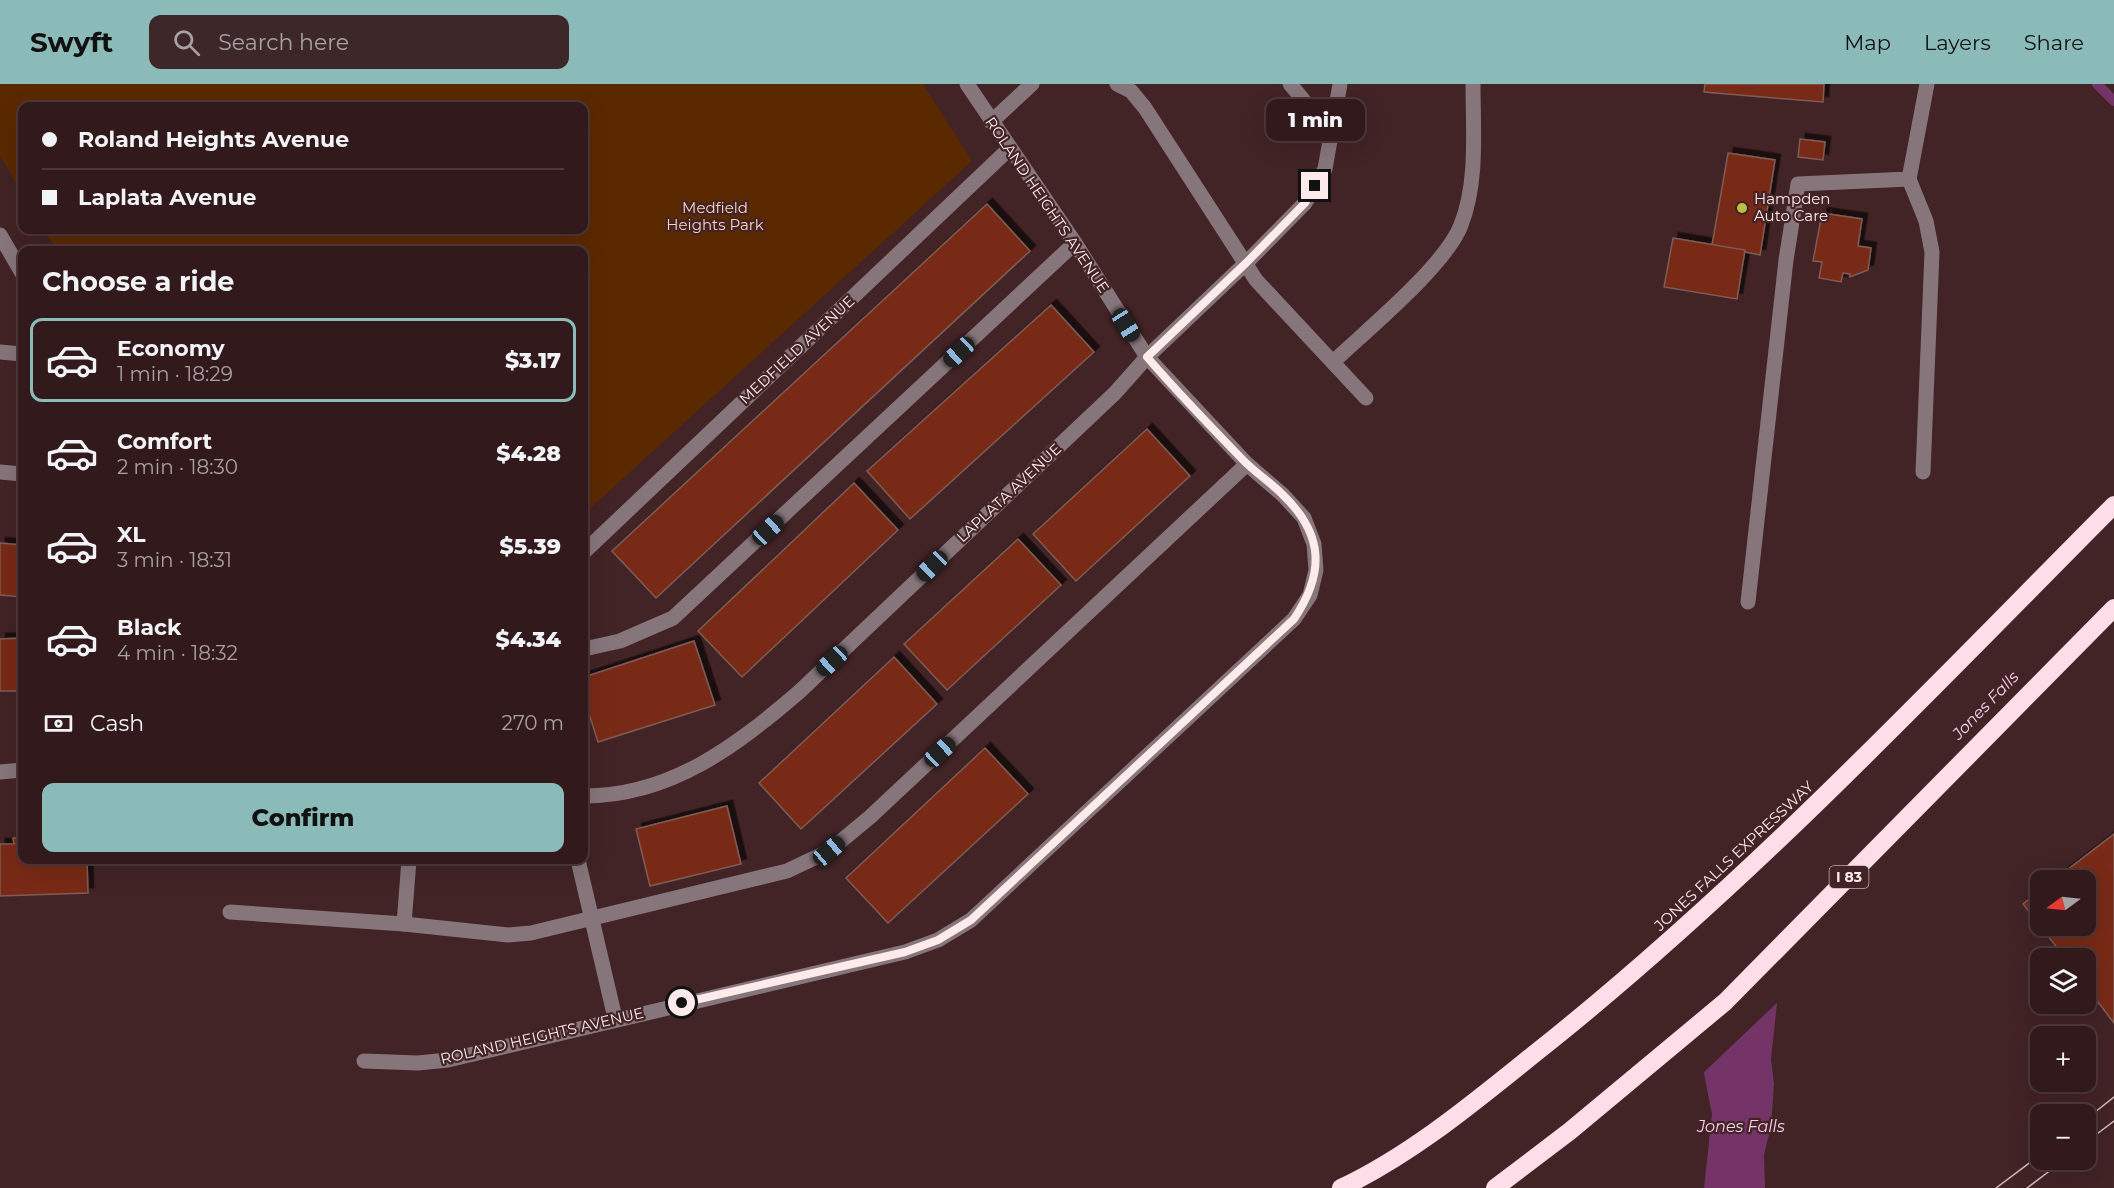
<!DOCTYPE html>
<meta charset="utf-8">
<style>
:root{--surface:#321a1c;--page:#3d2729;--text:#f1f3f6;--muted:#a8a1a3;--line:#4d383b;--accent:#8bbbb9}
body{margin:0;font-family:Montserrat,sans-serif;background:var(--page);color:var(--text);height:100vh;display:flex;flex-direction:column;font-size:22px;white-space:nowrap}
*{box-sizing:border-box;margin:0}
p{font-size:20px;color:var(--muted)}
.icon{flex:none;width:33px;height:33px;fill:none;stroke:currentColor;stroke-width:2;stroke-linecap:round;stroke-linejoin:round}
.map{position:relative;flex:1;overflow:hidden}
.details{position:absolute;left:18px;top:162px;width:570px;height:618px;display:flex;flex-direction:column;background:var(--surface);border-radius:12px;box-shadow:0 6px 24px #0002,0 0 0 2px var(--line)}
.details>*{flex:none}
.banner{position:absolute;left:18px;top:18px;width:570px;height:132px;border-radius:12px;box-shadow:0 6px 24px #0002,0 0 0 2px var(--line);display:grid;align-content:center;height:132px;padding:0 24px;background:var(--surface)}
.needle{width:39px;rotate:255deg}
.tools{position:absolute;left:2030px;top:786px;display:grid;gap:12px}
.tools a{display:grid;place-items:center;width:66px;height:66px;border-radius:12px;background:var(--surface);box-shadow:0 6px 24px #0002,0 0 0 2px var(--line);font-size:30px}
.end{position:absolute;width:27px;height:27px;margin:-14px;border:8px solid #fdebec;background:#111;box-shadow:0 0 0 3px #111}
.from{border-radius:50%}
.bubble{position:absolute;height:42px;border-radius:12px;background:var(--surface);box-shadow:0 6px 24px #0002,0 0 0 2px var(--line);font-size:20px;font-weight:800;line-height:42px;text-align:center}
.car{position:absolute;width:18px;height:36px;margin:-18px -9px;border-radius:8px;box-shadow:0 0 4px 2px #0007;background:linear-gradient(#222 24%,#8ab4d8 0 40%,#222 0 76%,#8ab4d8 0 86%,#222 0)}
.banner b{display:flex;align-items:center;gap:21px;height:57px;font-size:22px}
.banner b+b{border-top:2px solid var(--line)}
.banner i{width:15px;height:15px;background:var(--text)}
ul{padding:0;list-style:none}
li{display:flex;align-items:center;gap:18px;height:84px;margin:0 12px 9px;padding:0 12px;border:3px solid transparent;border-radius:12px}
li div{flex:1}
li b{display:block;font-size:22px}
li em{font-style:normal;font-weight:800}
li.current{border-color:var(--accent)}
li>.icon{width:54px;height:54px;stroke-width:1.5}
h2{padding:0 24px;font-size:27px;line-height:72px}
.pay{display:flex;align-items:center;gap:15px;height:66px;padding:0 24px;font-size:22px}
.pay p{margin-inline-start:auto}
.action{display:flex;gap:12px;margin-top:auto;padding:12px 24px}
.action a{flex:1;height:69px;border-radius:12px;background:var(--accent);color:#111;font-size:24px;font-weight:800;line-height:69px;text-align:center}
header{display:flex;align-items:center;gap:36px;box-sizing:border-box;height:84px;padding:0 30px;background:var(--accent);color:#111}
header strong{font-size:28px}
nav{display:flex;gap:33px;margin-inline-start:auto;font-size:21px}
.search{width:420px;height:54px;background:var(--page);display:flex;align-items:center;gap:15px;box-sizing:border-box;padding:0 21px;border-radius:12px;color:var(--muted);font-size:22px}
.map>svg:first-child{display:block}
.green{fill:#5b2900}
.water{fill:#753467}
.pier{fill:#422326}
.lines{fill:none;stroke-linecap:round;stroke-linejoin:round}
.stream{stroke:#753467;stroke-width:10}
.building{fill:#782b19;stroke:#7e5c54;stroke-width:1.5;filter:url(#shadow)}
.minor{stroke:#86767b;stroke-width:15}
.highway{stroke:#fddee8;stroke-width:18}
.tram{stroke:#cfbabb;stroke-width:1.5}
.route{stroke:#fdebec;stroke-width:8}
.poi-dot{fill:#bbc044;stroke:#422326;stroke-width:2}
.labels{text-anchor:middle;stroke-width:4.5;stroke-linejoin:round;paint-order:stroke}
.shield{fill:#422326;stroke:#c5afb1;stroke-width:1.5}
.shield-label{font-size:14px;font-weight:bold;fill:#fdebec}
.poi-label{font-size:15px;fill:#fdebec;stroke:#422326;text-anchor:start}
.street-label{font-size:15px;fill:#fdebec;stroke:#422326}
.park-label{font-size:15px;fill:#fed5bc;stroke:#422326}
.water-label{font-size:16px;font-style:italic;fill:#f9d1ee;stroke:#422326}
</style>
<header>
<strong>Swyft</strong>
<div class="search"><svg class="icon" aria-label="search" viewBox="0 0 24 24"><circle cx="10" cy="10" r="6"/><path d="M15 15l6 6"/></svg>Search here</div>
<nav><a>Map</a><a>Layers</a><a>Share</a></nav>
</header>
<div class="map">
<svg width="2114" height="1104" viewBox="0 0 2114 1104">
<defs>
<filter id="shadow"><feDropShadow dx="5.5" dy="-5.5" stdDeviation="0" flood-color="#0009"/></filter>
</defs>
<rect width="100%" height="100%" fill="#422326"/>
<polygon class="green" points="0,0 923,0 972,77 584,430 584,166 57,166 44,146 584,146 584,22 22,22 22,109 0,72"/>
<polygon class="water" points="2036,612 1819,829 1787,878 1777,919 1771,975 1774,1000 1771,1042 1764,1071 1765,1104 1704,1104 1712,1030 1702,980 1704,916"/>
<polygon class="pier" points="2114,416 2114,549 1981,666 1921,736 1859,790 1822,831 1790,880 1781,915 1701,991 1701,916 1715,868 1745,822 1847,713 1950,583"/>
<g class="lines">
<polyline class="stream" points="2097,0 2114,17"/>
</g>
<g class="building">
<polygon points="1705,0 1824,0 1823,18 1704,8"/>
<polygon points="1800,55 1825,58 1823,76 1798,73"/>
<polygon points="1728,69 1775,76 1760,171 1712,161"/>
<polygon points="987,120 1030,167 656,514 612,467"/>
<polygon points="1822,129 1862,135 1858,162 1871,164 1868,186 1850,193 1850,190 1843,189 1841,198 1819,194 1822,178 1813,177"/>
<polygon points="1673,154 1745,166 1737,215 1664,203"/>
<polygon points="1051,221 1094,268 910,435 867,387"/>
<polygon points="1147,345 1190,392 1076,497 1033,450"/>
<polygon points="854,399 898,446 742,593 698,547"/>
<polygon points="1018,455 1061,501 947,606 904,560"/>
<polygon points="0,459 22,461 22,513 0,511"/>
<polygon points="22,554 22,607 0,607 0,555"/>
<polygon points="694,557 715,621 598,658 584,614 584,593"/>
<polygon points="894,573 937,620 801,745 759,699"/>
<polygon points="985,664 1028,710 888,839 846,794"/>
<polygon points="727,722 741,780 650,802 636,745"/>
<polygon points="2114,750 2114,939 2085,901 2085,874 2065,874 2023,820 2040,807 2040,842 2085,842 2085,796 2054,796"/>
<polygon points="13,754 22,754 22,776 87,776 88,809 0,812 0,760 14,760"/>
</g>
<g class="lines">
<g class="minor">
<polyline points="1117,0 1131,7 1145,24 1256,196 1366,314"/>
<polyline points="1290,0 1305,18 1335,42"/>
<polyline points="991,38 1032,0"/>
<polyline points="1909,95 1926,137 1932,168 1923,388"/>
<polyline points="0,151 22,189"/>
<polyline points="0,268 22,270"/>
<path d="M 1333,278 C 1367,246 1446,181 1461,141 C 1478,98 1473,46 1473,0"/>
<polyline points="0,388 22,390"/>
<polyline points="584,468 1010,64"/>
<polyline points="1748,518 1786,176 1798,100 1909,95 1927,0"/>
<polyline points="584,565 620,557 673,534 1075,159"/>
<polyline points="0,688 22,686"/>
<path d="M 584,712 C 671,712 736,662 799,608 L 1115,309 L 1147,273 L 1246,179 L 1305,119 L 1325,85 L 1340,0"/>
<polyline points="578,776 615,934"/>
<polyline points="230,828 404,840 508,851 531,849 787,787 829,767 870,733 1247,380"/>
<polyline points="404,840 409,776"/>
<polyline points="364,977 418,979 448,976 905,868 938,856 971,836 1294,535 1310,511 1316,486 1314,460 1304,434 1283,411 1247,380 1147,273 1075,159 967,0"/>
</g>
<g class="highway">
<path d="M 1341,1104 C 1419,1067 1486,1008 1553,955 C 1754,793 1932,604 2114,421"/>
<polyline points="1495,1104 1570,1047 1725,918 2114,524"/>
</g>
<g class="tram">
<polyline points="2085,1036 2114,1013"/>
<polyline points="2085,1059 2114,1037"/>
<polyline points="1996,1104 2040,1071"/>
<polyline points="2027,1104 2064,1076"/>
</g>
</g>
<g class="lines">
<path class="route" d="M 682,919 L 905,868 L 938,856 L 971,836 L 1294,535 C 1325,489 1324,450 1282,410 C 1270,398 1256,389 1244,377 C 1211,343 1178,309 1147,273 L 1246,179 L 1305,119 L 1315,102"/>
</g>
<circle class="poi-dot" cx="1742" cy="124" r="6"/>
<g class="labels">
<rect class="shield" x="1829.5" y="782" width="39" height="22" rx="4.5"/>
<g class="shield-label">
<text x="1849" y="798">I 83</text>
</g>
<g class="poi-label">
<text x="1754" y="120">Hampden<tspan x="1754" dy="17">Auto Care</tspan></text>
</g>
<g class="street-label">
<text transform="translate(1047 121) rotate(56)" y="5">ROLAND HEIGHTS AVENUE</text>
<text transform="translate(797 266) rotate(-43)" y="5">MEDFIELD AVENUE</text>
<text transform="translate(1009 409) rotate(-43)" y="5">LAPLATA AVENUE</text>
<text transform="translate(1734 772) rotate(-43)" y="5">JONES FALLS EXPRESSWAY</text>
<text transform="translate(542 952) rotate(-13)" y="5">ROLAND HEIGHTS AVENUE</text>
</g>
<g class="park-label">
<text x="715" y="129">Medfield<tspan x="715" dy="17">Heights Park</tspan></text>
</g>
<g class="water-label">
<text transform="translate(1985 621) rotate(-46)" y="6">Jones Falls</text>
<text x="1741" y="1048">Jones Falls</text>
</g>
</g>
</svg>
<div class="tools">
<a><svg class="needle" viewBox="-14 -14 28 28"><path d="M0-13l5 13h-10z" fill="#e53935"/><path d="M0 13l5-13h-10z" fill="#a8a1a3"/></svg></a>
<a><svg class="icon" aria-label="layers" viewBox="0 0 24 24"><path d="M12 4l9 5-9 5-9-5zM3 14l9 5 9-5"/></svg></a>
<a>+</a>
<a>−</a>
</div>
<i class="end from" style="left:682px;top:919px"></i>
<i class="end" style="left:1315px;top:102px"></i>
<div class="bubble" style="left:1266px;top:15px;width:99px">1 min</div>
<i class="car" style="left:1126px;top:241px;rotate:148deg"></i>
<i class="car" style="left:959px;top:268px;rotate:227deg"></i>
<i class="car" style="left:768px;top:446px;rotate:47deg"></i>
<i class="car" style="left:932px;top:482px;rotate:226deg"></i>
<i class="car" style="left:832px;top:577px;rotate:227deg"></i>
<i class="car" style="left:940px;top:668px;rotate:47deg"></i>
<i class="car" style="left:829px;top:767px;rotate:50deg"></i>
<div class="banner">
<b><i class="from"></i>Roland Heights Avenue</b>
<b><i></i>Laplata Avenue</b>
</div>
<section class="details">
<h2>Choose a ride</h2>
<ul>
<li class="current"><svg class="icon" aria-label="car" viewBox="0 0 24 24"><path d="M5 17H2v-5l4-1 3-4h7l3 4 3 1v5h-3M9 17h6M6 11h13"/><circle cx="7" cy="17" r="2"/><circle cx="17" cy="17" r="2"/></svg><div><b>Economy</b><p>1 min · 18:29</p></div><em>$3.17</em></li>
<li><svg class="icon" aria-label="car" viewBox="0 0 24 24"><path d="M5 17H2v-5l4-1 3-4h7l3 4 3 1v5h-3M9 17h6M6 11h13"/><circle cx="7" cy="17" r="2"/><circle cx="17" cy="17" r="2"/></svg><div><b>Comfort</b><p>2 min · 18:30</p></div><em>$4.28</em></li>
<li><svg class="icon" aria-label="car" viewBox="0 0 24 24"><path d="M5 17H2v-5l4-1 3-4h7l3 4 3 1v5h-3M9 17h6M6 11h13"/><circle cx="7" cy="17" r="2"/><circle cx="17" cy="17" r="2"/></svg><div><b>XL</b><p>3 min · 18:31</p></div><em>$5.39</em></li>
<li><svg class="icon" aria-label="car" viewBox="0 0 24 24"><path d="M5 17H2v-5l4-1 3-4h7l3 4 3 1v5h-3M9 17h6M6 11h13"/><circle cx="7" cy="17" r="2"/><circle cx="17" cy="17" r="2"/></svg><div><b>Black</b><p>4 min · 18:32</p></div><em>$4.34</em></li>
</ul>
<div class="pay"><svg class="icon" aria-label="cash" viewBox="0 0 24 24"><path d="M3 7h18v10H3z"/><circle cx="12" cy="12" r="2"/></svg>Cash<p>270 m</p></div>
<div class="action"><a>Confirm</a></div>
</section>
</div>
